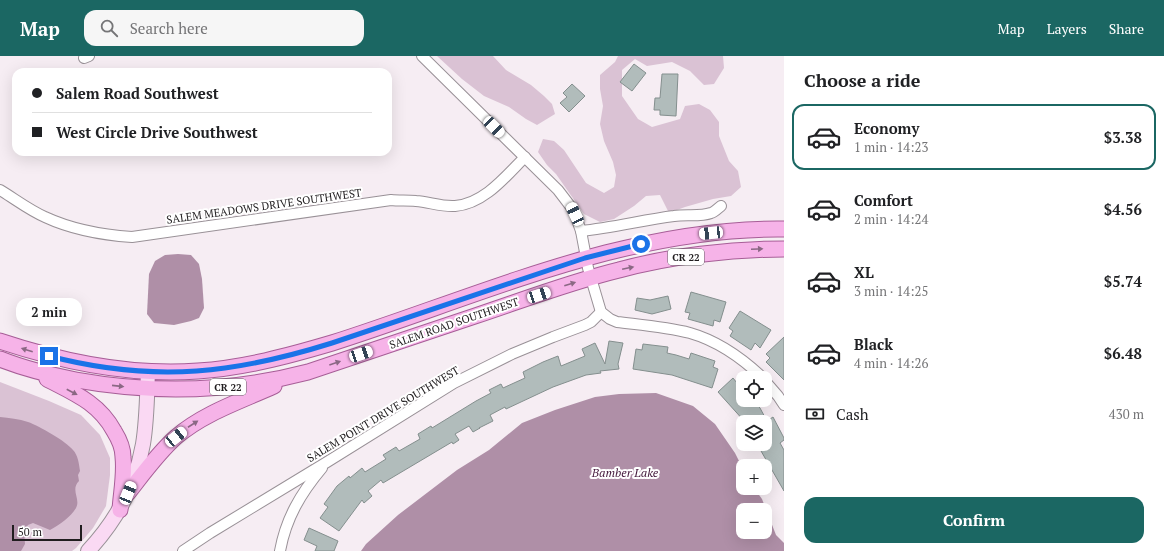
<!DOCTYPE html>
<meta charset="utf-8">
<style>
:root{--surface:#fff;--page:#f6f6f6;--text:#202124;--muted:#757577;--line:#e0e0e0;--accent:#1b6763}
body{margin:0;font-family:"PT Serif",serif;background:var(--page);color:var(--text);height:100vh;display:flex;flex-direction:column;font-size:15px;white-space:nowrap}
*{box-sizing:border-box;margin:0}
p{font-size:13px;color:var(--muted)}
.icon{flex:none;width:22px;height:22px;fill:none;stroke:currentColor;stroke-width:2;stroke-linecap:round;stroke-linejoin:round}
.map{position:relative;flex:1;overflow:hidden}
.panel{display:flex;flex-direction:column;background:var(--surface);width:380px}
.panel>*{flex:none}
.hud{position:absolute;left:12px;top:12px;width:380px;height:88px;border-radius:12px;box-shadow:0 4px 16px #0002;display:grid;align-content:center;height:88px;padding:0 20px;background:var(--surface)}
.controls{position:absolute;left:736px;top:315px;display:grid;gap:8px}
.controls a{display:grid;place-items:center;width:36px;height:36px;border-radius:8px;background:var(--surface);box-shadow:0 4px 16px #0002;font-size:20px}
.scale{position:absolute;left:12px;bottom:10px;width:70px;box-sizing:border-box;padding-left:4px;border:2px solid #201d1f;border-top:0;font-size:11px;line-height:14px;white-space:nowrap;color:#201d1f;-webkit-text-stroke:3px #fff;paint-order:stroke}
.end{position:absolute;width:18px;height:18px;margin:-9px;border:5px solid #1a73e8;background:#fff;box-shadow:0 0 0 2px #fff}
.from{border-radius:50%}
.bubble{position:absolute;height:28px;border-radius:12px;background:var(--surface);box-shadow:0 4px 16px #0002;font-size:13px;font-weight:800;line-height:28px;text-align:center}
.car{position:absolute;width:12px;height:24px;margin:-12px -6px;border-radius:5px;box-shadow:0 0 3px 1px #0007;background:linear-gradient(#fff 24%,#345 0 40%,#fff 0 76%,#345 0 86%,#fff 0)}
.hud b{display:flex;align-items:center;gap:14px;height:38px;font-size:15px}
.hud b+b{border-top:1px solid var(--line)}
.hud i{width:10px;height:10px;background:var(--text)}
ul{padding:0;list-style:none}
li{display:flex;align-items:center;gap:12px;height:66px;margin:0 8px 6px;padding:0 12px;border:2px solid transparent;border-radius:12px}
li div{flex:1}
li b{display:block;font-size:15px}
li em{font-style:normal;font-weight:800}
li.selected{border-color:var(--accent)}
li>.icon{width:36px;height:36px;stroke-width:1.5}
h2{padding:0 20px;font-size:18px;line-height:48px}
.pay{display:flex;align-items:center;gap:10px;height:44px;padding:0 20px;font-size:15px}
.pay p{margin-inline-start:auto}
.cta{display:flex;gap:8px;margin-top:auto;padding:8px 20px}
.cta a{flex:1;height:46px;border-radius:12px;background:var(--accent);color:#fff;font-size:16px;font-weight:800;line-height:46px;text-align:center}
header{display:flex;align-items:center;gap:24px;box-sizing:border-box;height:56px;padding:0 20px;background:var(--accent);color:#fff}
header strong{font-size:19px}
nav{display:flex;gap:22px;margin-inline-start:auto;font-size:14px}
.search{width:280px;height:36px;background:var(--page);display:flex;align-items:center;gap:10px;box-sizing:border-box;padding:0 14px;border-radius:12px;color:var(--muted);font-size:15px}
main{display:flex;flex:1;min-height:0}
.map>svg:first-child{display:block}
.green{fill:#dac2d4}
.water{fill:#af8fa7;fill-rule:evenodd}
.building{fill:#b1bcbb;stroke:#848f8e}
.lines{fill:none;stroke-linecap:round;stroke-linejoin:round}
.minor-casing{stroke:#999197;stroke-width:12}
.secondary-casing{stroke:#999197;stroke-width:16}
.primary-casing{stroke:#a75e97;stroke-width:17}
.minor{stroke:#fff;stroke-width:10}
.secondary{stroke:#fad9f3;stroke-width:14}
.primary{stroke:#f6b3e8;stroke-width:15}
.oneway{fill:#8b6884}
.route{stroke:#1a73e8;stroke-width:5}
.labels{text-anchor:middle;stroke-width:4;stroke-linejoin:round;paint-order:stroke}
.shield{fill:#fff;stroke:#636162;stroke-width:1}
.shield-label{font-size:10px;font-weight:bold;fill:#201d1f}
.street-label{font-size:11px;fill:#201d1f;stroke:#fff}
.water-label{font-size:12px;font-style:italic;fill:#43183b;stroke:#fff}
</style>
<header>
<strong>Map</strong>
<div class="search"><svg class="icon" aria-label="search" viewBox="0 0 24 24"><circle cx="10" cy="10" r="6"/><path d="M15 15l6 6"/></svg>Search here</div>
<nav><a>Map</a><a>Layers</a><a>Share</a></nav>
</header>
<main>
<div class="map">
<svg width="784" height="495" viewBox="0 0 784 495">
<rect width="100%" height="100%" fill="#f6edf3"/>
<g class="green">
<polygon points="437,0 493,0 506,14 531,29 544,40 552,48 555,58 537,69 526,63 509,51 484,40 462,23"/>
<polygon points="618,0 723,0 724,12 714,28 704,29 690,15 672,6 647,10 635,3 622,14 622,40 638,63 652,71 680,63 685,50 699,48 710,54 719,66 719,80 729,105 738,115 741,131 731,140 713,143 685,151 669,157 660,139 646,140 634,150 614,163 600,166 584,158 556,118 547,109 538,96 543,83 554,85 564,94 586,127 604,137 614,131 616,119 613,106 604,85 600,68 603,50 600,33 600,19 615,6"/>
<polygon points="0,326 49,345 81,359 100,379 110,402 110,419 106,450 93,472 76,492 72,495 0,495"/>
</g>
<g class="water">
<polygon points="178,198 191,199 199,208 202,223 204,252 199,262 191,265 174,269 154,267 147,258 149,218 155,205 165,199"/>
<path d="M 656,337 L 693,350 L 715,368 L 735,397 L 743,413 L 743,432 L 754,432 L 762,443 L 776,479 L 784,487 L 784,495 L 361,495 L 366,488 L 398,459 L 457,414 L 489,394 L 522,367 L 555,354 L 595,341 L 619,338 ZM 743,454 L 765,454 L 765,476 L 743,476 Z"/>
<path d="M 0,361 C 9,362 19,363 28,366 C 39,370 66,385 73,394 C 78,399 79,408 80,415 L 78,419 L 79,425 C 70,434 81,443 76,452 C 71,461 59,469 50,474 L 33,467 L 28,469 L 24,475 L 25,488 L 21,495 L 0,495 Z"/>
</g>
<g class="building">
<polygon points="634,8 646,17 632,35 620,26"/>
<polygon points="662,18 678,18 676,60 660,59 660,54 654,54 655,42 660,42"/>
<polygon points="572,28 585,40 569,56 560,47 567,41 563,37"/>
<polygon points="691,236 726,246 720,266 714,264 713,270 688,263 690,257 685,256"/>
<polygon points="668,240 671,253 652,258 635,254 637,242 650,244"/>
<polygon points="740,255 771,274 760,292 755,287 751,294 730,280 733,275 729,272"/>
<polygon points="784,281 784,324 766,306 770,302 766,298"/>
<polygon points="609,285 623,287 618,308 619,313 600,315 601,317 586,319 553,331 506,353 505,351 490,359 493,365 479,372 480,372 473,376 469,370 455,378 459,384 453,388 452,386 383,427 381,424 368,435 372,440 364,447 362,444 339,475 320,462 328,451 324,448 337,430 349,420 350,422 362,412 365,416 386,403 383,399 396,391 399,395 420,383 418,378 431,370 432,372 476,345 491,337 489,334 501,328 503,332 525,322 523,316 543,306 558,300 561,310 585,300 582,293 595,287 605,308"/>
<polygon points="643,288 668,291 667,297 676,299 689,303 691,297 715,305 713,311 718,313 712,332 672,319 633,313 636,293 642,294"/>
<polygon points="733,322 737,327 743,322 743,344 753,344 760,352 767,365 773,361 784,382 784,384 780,387 784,394 784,435 757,388 765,388 765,366 745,366 718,336"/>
<polygon points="309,472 338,485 334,495 315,495 317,490 304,484"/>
</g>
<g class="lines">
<defs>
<g id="minor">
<path d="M 422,0 L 558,134 L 571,151 L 575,158 L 581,175 L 588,212 L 601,256 L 610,263 L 617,266 C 641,269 666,271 690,277 C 718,285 742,302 763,322"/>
<polyline points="84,2 89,0"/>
<path d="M 0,134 C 15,143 29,154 45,161 C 73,174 102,179 132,181 L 391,144 C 399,145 407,144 416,145 C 429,146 442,151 455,150 C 484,148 506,120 525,101"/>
<path d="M 581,175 C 612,172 643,164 674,160 C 686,158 700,161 711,157 C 715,156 718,152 721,150"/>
<polyline points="765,325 778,340 784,349"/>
<polyline points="183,495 210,477 327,406 454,327 512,298 553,281 585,269 591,266 601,256"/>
<path d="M 280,495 C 286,462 301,437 322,412"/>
</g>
<path id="secondary" d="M 88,495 C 116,465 136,429 143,388 C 147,364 147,339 148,315"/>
<g id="primary">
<path d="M 0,285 C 63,306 130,320 198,315 C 244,312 288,300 332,287 C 480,240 626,171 784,173"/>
<path d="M 0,303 C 25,313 50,319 76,324 C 154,338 232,336 308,316 C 364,297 419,279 475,260 C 523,244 570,226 619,214 C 670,200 731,193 784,193"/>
<path d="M 47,323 C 74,337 99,347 114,375 C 119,383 123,392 123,401 C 125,419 121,437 120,454"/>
<path d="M 128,437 C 143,418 158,397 176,381 C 204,357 241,345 274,330"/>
</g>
</defs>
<use href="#minor" class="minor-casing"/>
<use href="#secondary" class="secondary-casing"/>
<use href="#primary" class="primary-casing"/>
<use href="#minor" class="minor"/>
<use href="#secondary" class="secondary"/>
<use href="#primary" class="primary"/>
</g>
<defs><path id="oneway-solid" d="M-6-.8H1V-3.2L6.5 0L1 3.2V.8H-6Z"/></defs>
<g class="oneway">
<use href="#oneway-solid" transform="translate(757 193) rotate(-3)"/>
<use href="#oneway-solid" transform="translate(628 212) rotate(-12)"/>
<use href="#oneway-solid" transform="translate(570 228) rotate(-18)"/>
<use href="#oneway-solid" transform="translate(27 294) rotate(-163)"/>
<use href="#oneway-solid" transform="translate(335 307) rotate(-19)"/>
<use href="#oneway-solid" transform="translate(118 330) rotate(6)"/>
<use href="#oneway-solid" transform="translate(72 336) rotate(28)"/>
<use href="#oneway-solid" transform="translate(193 368) rotate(-33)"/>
</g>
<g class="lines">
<path class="route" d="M 49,300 C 106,315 167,320 225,312 C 261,307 297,298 332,287 L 585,202 L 641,188"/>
</g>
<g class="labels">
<g class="shield">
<rect x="668" y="193" width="36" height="16" rx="3"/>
<rect x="210" y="323" width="36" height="16" rx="3"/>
</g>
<g class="shield-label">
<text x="686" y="205">CR 22</text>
<text x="228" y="335">CR 22</text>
</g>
<g class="street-label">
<text transform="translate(264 150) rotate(-8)" y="4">SALEM MEADOWS DRIVE SOUTHWEST</text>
<text transform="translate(454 267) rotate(-19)" y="4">SALEM ROAD SOUTHWEST</text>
<text transform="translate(383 358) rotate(-31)" y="4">SALEM POINT DRIVE SOUTHWEST</text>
</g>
<g class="water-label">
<text x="625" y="421">Bamber Lake</text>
</g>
</g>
</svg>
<div class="controls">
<a><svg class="icon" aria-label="locate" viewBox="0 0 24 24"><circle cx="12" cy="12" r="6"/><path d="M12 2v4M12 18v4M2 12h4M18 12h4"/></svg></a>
<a><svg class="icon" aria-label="layers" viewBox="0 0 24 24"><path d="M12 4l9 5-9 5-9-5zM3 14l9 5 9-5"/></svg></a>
<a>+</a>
<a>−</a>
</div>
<div class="scale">50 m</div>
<i class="end from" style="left:641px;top:188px"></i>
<i class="end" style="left:49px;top:300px"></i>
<div class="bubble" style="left:16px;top:242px;width:66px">2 min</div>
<i class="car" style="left:494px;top:71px;rotate:135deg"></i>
<i class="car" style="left:575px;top:158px;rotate:335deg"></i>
<i class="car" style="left:711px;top:177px;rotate:264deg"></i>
<i class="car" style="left:539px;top:239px;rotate:72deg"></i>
<i class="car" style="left:361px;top:298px;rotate:71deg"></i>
<i class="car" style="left:176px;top:381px;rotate:51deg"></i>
<i class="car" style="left:128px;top:437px;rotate:22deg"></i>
<div class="hud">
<b><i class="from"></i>Salem Road Southwest</b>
<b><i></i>West Circle Drive Southwest</b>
</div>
</div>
<section class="panel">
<h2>Choose a ride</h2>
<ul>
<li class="selected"><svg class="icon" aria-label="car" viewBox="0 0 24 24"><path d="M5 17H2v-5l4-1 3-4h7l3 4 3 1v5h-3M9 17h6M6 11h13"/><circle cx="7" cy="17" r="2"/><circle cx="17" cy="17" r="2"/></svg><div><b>Economy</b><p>1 min · 14:23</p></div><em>$3.38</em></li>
<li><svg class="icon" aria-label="car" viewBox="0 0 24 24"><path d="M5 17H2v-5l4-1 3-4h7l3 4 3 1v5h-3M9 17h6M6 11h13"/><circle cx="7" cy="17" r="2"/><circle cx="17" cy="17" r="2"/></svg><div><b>Comfort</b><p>2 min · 14:24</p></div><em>$4.56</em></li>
<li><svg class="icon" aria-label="car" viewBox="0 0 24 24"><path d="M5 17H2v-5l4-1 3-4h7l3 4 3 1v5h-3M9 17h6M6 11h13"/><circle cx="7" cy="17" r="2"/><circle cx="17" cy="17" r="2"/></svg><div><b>XL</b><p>3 min · 14:25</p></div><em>$5.74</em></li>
<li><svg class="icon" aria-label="car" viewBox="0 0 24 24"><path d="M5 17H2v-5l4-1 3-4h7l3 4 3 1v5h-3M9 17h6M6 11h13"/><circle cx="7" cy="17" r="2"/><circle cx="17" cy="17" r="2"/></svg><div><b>Black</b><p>4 min · 14:26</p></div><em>$6.48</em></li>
</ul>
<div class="pay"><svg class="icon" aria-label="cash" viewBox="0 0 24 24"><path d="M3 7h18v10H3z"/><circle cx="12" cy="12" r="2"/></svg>Cash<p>430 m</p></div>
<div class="cta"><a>Confirm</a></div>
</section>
</main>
